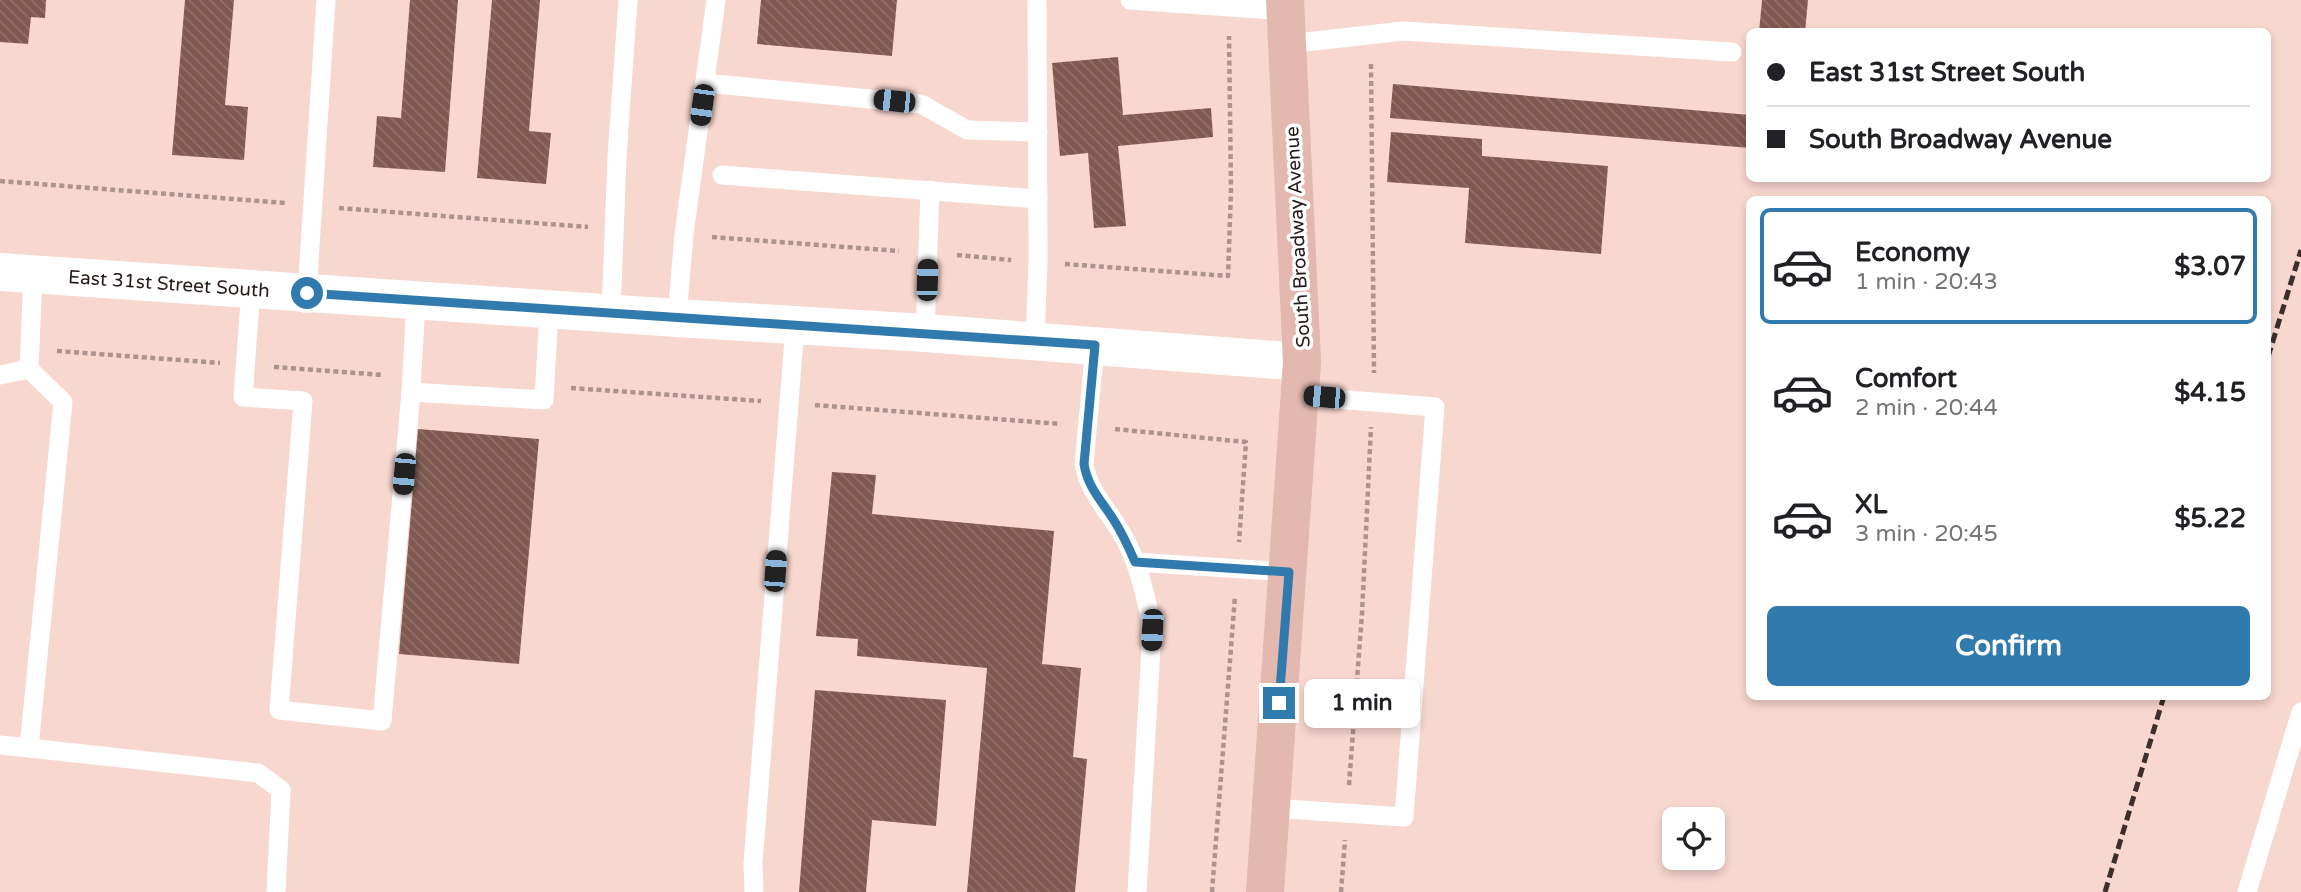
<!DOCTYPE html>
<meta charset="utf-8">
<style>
:root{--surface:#fff;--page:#f6f6f6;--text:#202124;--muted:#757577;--line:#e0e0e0;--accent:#307aad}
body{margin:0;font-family:"Varela Round",sans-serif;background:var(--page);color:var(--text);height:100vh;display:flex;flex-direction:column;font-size:26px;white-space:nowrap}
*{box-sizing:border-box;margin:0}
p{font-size:23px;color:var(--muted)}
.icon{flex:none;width:38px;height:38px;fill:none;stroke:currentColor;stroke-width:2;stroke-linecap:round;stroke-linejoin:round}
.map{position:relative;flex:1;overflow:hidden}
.sheet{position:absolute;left:1746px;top:196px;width:525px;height:504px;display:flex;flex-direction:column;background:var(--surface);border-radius:10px;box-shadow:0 4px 10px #0003}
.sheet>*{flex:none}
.guide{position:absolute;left:1746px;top:28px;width:525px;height:154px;border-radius:10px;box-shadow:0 4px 10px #0003;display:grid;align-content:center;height:154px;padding:0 21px;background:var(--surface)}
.controls{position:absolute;left:1662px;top:807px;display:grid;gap:14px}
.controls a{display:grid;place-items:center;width:63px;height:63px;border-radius:10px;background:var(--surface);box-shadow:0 4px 10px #0003;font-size:35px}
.end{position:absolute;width:32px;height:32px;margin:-16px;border:9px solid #307aad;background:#fff;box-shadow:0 0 0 4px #fff}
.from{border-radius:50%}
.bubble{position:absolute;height:49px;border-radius:10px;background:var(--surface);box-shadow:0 4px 10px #0003;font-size:23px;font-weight:800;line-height:49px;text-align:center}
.car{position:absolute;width:21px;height:42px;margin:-21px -10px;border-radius:9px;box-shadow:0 0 5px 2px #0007;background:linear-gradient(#222 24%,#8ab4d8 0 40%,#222 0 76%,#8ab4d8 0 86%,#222 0)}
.guide b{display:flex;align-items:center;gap:24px;height:66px;font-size:26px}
.guide b+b{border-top:2px solid var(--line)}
.guide i{width:18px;height:18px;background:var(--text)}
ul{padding:12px 0 0;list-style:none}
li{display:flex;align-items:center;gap:21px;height:116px;margin:0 14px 10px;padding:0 7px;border:4px solid transparent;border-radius:10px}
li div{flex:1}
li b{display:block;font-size:26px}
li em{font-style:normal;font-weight:800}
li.active{border-color:var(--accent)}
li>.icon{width:63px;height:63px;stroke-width:1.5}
.button{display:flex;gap:14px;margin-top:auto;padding:14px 21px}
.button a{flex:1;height:80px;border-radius:10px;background:var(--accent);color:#fff;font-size:28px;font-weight:800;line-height:80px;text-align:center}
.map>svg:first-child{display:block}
.building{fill:url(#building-back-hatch)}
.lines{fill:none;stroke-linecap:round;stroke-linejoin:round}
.path{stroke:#ac938d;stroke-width:4.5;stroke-dasharray:5 3.5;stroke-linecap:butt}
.service{stroke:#fff;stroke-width:19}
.tertiary{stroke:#fff;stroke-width:38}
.primary{stroke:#e2b8af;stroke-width:38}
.rail{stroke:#3c2e2b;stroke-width:5;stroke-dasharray:10 5;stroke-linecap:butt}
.route{stroke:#307aad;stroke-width:9}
.labels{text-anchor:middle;stroke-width:7;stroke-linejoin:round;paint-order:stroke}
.street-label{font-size:19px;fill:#261a18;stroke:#fff}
</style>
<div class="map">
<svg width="2301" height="892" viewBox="0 0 2301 892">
<defs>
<pattern id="building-back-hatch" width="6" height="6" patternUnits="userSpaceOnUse" patternTransform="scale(1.75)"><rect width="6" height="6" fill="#805950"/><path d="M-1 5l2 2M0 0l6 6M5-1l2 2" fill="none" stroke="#90716a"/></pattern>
</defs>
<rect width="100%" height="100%" fill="#f8d7cf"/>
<g class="building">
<polygon points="0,0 46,0 45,18 31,17 28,44 0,42"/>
<polygon points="185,0 234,0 225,105 248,107 244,160 172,155"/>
<polygon points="410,0 458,0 445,172 373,167 377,116 401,118"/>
<polygon points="492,0 540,0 529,131 551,133 546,184 477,178"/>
<polygon points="761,0 897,0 892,56 757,44"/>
<polygon points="1762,0 1808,0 1805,32 1759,32"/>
<polygon points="1118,57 1123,115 1211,108 1213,137 1118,146 1126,226 1094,228 1088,153 1060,156 1052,63"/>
<polygon points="1393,84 1750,115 1750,148 1390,118"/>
<polygon points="1391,132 1482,139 1482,156 1608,166 1601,254 1465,243 1469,188 1387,182"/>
<polygon points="418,429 539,439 519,664 399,654"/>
<polygon points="832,472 876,475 872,514 1054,531 1042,664 1081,668 1073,757 1087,759 1075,892 967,892 987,668 857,656 858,639 816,636"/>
<polygon points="815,690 946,700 936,826 872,820 866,892 799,892"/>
</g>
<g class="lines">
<g class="path">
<polyline points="1371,64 1374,373"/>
<polyline points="0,181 285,203"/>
<polyline points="339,208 588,227"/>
<polyline points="712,237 899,251"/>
<polyline points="957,255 1011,260"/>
<polyline points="1065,264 1228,276 1231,190 1229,36"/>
<polyline points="57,351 220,363"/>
<polyline points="274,367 384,375"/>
<polyline points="571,388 761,401"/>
<polyline points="815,405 1061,424"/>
<polyline points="1115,429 1246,442 1239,542"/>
<polyline points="1349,785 1362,614 1371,427"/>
<polyline points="1212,892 1235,596"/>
<polyline points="1341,892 1345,840"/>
</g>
<g class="service">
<polyline points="1130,0 1286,11"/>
<polyline points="1288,44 1403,31 1732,52"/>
<polyline points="705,83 921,104 967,130 1038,132"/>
<polyline points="722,175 1038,199"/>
<polyline points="251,289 243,397 303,401 279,710 382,721 411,392"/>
<polyline points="307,293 326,0"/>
<polyline points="416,300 411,392 544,400 549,310"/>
<polyline points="611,314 617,157 628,0"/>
<polyline points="677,318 684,234 716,0"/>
<polyline points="925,333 930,190"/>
<polyline points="1035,342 1038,262 1037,0"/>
<path d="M 1095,345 L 1084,464 C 1089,494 1112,514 1126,541 C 1140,569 1147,599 1152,630 L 1137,892"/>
<polyline points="29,369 63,402 29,748 258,773 281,790 276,892"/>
<polyline points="29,369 33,274"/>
<polyline points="0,375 29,369"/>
<polyline points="1135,562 1289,572"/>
<polyline points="0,745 29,748"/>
<polyline points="1271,808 1404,817 1435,407 1300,396"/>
<polyline points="754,892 753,863 795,326"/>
<polyline points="2247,892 2301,712"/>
</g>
<polyline class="tertiary" points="0,272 677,318 925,333 1302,362"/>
<polyline class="primary" points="1265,892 1302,362 1285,0"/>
<g class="rail">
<polyline points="2268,357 2301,250"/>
<polyline points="2105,892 2164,696"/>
</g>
</g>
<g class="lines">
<path class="route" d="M 307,293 L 1095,345 L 1084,464 C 1088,489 1103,502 1115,522 C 1123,535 1129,548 1135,562 L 1289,572 L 1279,703"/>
</g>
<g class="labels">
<g class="street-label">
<text transform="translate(1297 237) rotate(-93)" y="7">South Broadway Avenue</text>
<text transform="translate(169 283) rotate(4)" y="7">East 31st Street South</text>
</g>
</g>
</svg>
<div class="controls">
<a><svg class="icon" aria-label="locate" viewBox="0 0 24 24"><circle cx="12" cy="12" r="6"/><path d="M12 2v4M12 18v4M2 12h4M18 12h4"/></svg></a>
</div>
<i class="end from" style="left:307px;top:293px"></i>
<i class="end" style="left:1279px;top:703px"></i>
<div class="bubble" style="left:1304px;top:679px;width:116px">1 min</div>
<i class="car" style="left:894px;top:101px;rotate:276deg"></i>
<i class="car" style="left:702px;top:105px;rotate:188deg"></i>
<i class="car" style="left:927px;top:280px;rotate:2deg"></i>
<i class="car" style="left:1324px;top:397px;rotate:275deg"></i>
<i class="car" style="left:404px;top:474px;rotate:185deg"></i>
<i class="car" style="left:775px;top:571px;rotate:4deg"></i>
<i class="car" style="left:1152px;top:630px;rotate:183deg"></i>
<div class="guide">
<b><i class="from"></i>East 31st Street South</b>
<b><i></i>South Broadway Avenue</b>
</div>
<section class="sheet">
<ul>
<li class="active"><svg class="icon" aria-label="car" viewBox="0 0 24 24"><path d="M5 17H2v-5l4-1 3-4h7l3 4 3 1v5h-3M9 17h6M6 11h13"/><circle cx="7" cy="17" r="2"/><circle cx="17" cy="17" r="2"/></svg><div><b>Economy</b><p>1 min · 20:43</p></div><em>$3.07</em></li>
<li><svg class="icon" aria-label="car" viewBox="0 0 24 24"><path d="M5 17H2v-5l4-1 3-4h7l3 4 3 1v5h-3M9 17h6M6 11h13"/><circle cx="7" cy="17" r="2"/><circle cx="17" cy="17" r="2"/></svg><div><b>Comfort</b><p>2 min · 20:44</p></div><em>$4.15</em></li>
<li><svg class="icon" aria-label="car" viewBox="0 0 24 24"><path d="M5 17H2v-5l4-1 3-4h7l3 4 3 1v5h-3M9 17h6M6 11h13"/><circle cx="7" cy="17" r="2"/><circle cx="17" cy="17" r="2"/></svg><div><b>XL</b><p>3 min · 20:45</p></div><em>$5.22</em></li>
</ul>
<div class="button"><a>Confirm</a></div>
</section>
</div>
